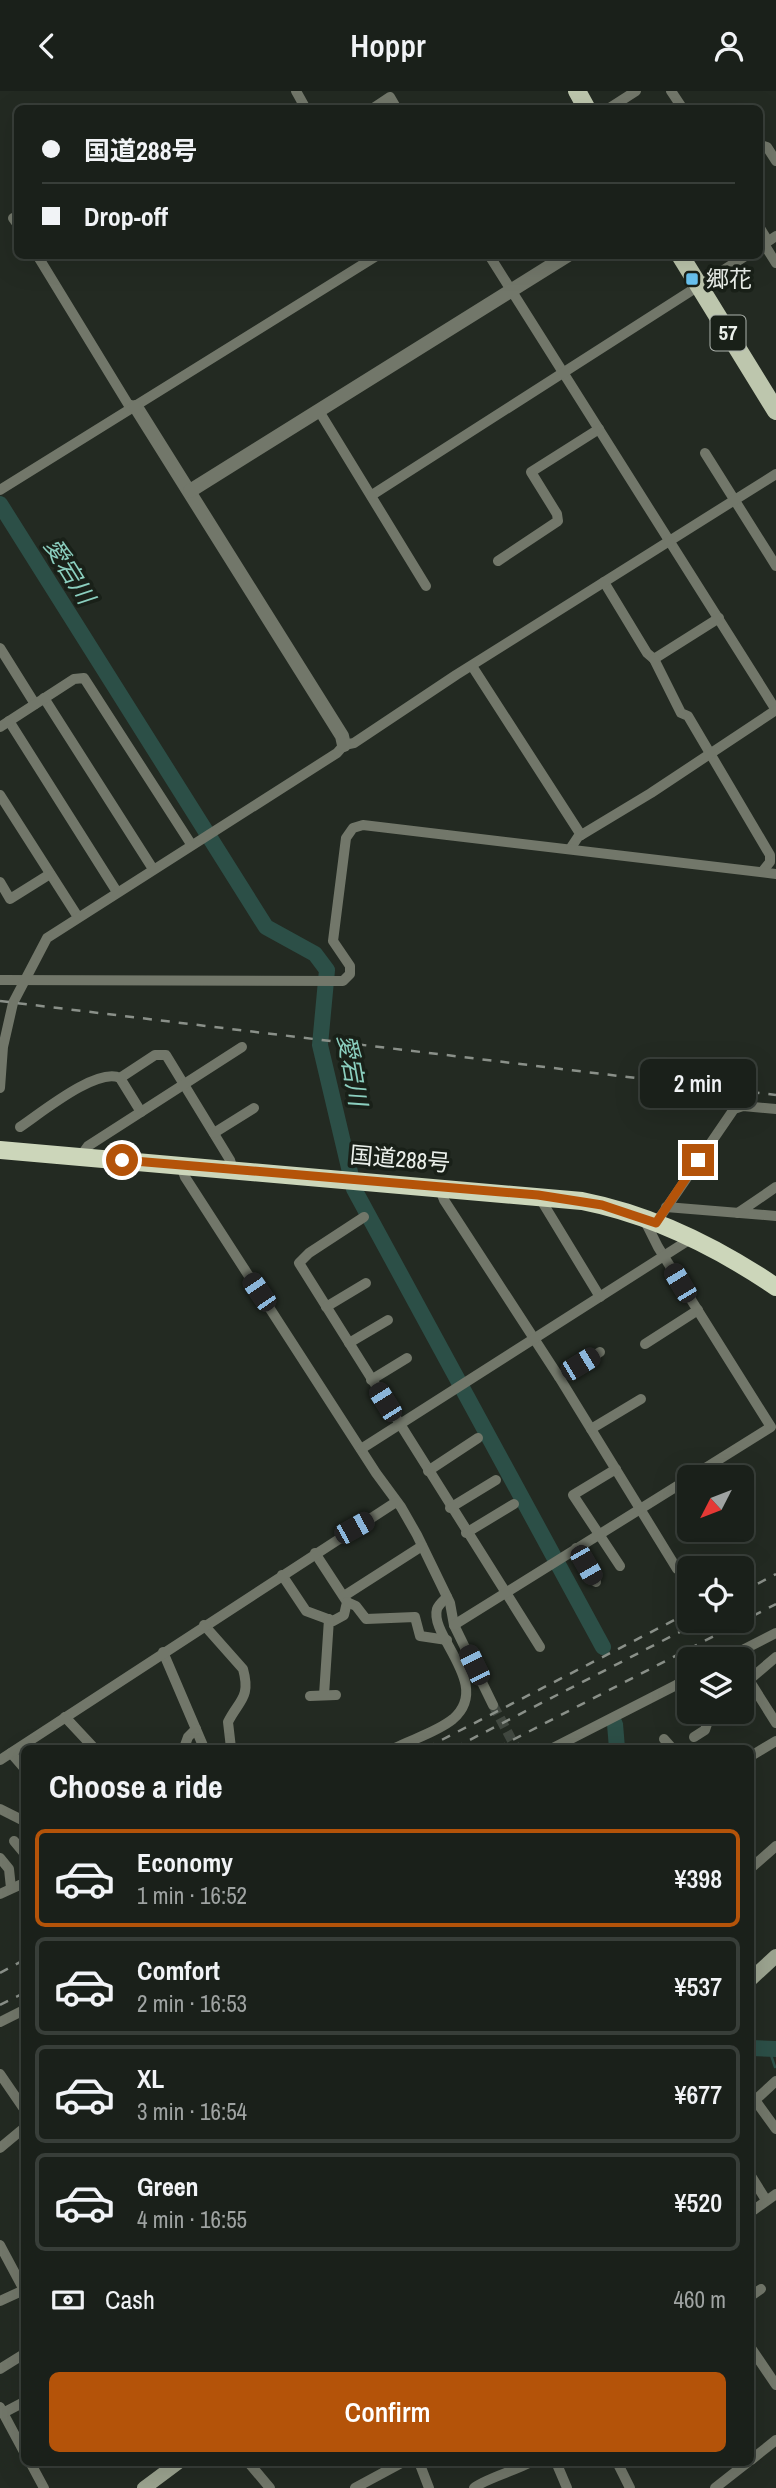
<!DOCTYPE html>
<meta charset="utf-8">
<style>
:root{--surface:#1a201a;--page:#272d27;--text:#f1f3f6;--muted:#9fa3a2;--line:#383e39;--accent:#b45309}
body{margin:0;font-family:"Archivo Narrow","Noto Sans JP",sans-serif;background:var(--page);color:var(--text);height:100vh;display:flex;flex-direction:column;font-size:26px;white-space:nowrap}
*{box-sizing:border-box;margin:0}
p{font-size:23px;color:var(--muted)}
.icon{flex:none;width:38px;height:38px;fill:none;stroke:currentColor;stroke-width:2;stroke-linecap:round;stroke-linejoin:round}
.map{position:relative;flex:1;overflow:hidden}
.sheet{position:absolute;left:21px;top:1654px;width:733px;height:721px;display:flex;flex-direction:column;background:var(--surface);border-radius:10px;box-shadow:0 7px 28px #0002,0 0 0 2px var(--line)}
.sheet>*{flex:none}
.top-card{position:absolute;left:14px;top:14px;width:749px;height:154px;border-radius:10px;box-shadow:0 7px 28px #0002,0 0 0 2px var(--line);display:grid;align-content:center;height:154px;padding:0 28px;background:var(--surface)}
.needle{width:46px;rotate:228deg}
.fabs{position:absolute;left:677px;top:1374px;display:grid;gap:14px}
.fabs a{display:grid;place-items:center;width:77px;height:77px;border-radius:10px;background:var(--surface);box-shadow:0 7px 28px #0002,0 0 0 2px var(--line);font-size:35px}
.end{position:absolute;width:32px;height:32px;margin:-16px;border:9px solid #b45309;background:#fff;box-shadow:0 0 0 4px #fff}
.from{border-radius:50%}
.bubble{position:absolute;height:49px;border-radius:10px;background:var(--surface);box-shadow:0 7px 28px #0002,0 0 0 2px var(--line);font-size:23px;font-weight:600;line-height:49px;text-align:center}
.car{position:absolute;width:21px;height:42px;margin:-21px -10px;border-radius:9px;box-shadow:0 0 5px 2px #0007;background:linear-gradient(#222 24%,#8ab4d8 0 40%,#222 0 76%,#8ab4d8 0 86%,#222 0)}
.top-card b{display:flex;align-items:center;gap:24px;height:66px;font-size:26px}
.top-card b+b{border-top:2px solid var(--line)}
.top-card i{width:18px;height:18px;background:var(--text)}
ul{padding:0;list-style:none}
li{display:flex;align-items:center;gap:21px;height:98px;margin:0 14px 10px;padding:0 14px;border:4px solid var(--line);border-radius:10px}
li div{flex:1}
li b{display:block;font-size:26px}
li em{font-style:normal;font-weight:600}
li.selected{border-color:var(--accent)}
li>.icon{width:63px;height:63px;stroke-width:1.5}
h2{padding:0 28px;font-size:32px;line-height:84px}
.pay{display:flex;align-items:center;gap:18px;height:77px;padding:0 28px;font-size:26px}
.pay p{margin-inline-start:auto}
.button{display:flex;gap:14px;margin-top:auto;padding:14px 28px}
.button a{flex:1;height:80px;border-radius:10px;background:var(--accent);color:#fff;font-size:28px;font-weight:600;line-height:80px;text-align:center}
header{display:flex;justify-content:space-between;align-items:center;height:91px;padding:0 28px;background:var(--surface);font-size:32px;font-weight:600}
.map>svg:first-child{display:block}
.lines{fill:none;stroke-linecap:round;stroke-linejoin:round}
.stream{stroke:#2c4f47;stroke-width:2.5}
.river{stroke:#2c4f47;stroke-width:16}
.minor-tunnel{stroke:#414840;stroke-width:10;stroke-dasharray:10 5;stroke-linecap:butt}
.minor{stroke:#72776a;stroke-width:10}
.tertiary{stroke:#72776a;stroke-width:14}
.secondary{stroke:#9ca490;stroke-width:14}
.primary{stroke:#bdc6ad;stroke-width:18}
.trunk{stroke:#ccd6ba;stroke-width:18}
.rail{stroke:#8a9089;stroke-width:2.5;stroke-dasharray:9 9;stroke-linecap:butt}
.route{stroke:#b45309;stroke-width:9}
.poi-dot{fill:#69c3f1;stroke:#192018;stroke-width:2.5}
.labels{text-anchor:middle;stroke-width:7;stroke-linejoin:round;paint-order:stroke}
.shield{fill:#192018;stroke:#acb2ac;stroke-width:2}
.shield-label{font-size:21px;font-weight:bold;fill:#ebf0eb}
.poi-label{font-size:23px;fill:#ebf0eb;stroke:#192018;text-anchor:start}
.street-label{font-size:23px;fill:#ebf0eb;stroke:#192018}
.water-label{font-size:24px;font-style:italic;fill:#8bcfbf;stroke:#192018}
</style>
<header><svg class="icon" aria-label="back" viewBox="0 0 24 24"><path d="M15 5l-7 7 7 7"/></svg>Hoppr<svg class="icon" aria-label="person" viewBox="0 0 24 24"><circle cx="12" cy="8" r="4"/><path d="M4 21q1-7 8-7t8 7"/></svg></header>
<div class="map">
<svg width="776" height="2397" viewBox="0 0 776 2397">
<rect width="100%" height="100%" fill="#232a22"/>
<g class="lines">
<polyline class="stream" points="769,1958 775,1976"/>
<g class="river">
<polyline points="0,413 266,836 315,863 327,879 320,954 354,1098 603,1556"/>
<polyline points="615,1633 617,1657"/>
<polyline points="751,1957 776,1958"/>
</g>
<polyline class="minor-tunnel" points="493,1614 516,1657"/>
<g class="minor">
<polyline points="296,0 306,18"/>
<polyline points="671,0 683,18"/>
<polyline points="372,18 390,6 397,18"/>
<polyline points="608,18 636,0"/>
<polyline points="760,54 767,56 776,70"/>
<polyline points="13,127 18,134"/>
<polyline points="760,137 768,150"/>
<polyline points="764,153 776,172"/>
<polyline points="760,156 776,145"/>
<polyline points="37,164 128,313 136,316"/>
<polyline points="489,164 776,619"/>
<polyline points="319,320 426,495"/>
<polyline points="705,362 776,475"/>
<polyline points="0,399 378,164"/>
<polyline points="372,404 747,164"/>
<polyline points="498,470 558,430 557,423 531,381 599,338"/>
<polyline points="604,491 647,562 654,568 719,527"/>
<polyline points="0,557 35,613"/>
<polyline points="654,568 681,622 688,625 770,764 770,771 762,781"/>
<polyline points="472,575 581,744"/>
<polyline points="44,607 153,778"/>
<polyline points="9,630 117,801"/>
<polyline points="0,636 74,588 84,587 191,753"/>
<polyline points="0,704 78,826"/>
<polyline points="570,758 578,746 651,702 776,619"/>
<polyline points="0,791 10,808 50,783"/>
<polyline points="0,889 343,890 350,883 350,875 333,850 346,747 353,737 363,734 776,783"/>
<polyline points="120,987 155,964 166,964 230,1069 233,1079"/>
<polyline points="0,997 3,956 13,912 47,847 337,662 344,654 354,652 456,584 776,383"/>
<path d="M 20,1036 C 41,1022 97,976 120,987 L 141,1021"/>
<polyline points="214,1042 254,1017"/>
<polyline points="80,1066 88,1055 242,956"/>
<polyline points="181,1075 185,1086 376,1382 401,1416 417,1444 450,1512 454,1534 493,1614"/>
<polyline points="439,1096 444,1109 559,1286 677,1478"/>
<polyline points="538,1104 600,1206"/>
<polyline points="666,1116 776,1125"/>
<polyline points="738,1122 776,1096"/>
<polyline points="364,1126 309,1162 299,1172 540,1556"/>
<polyline points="643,1126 658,1156 771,1336 691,1386"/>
<polyline points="656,1132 734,1018 743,1015 776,1018"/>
<polyline points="326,1216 366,1192"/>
<polyline points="349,1252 388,1229"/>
<polyline points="645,1253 698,1219"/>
<polyline points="559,1286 600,1261"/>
<polyline points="371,1289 407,1267"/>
<polyline points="591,1338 641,1308"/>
<polyline points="361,1358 692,1147"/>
<polyline points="616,1378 573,1404 620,1475"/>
<polyline points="428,1380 478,1347"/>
<polyline points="450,1417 496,1389"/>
<polyline points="466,1442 514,1413"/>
<polyline points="576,1457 596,1491"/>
<polyline points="282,1484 306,1520 333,1530 344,1524 347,1511 315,1462"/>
<polyline points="344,1505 422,1455"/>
<polyline points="347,1511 356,1515 366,1528 415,1526 420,1545 447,1549"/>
<path d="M 204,1534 L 243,1578 C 251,1607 239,1609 228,1631 L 231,1657"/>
<polyline points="454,1534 690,1387"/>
<polyline points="163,1561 204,1657"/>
<polyline points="725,1568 776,1542"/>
<polyline points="742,1578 776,1632"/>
<polyline points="749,1589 776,1566"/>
<polyline points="679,1592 690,1607"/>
<polyline points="324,1604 329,1528"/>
<polyline points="310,1605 336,1604"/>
<polyline points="65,1626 94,1657"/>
<polyline points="694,1646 705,1639 707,1633 698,1620"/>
<polyline points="664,1648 672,1657"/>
<polyline points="184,1657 188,1646 196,1638"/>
<path d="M 395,1657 C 413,1648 437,1641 453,1628 C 493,1594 429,1545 437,1518 C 439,1513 443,1510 447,1506"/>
<polyline points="553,1657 690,1587"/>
<polyline points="11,1662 24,1677"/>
<polyline points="751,1665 776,1650"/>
<polyline points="0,1669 396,1411"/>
<polyline points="0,1718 24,1730"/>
<polyline points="14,1750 24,1762"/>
<polyline points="0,1767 9,1778 11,1797"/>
<polyline points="751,1777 776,1755"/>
<polyline points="0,1803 24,1792"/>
<polyline points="0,1931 24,1919"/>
<polyline points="0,1983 24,2018"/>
<polyline points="755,2009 776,2038"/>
<polyline points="751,2013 776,1990"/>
<polyline points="0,2057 24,2037"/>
<polyline points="751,2085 766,2109"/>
<polyline points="751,2121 776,2103"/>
<polyline points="0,2154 24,2199 0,2210"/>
<polyline points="751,2205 761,2198"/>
<polyline points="751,2257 776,2294"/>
<polyline points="0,2278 24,2263"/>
<polyline points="0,2316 24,2361"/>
<polyline points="3,2322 24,2311"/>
<polyline points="751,2369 776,2349"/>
<polyline points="30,2371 44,2397"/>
<polyline points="248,2371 270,2397"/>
<polyline points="419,2371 429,2397"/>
<polyline points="556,2371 567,2397"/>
<polyline points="617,2371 630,2397"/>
<polyline points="355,2397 403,2371"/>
<path d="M 474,2397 C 482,2389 517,2379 531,2371"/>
<polyline points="715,2397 748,2371"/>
</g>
<g class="tertiary">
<polyline points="136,316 342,645 344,654"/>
<polyline points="190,400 568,164"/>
</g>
<g class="secondary">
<polyline points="751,1888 776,1865"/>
<polyline points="144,2397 179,2371"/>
</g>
<g class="primary">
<polyline points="577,0 587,18"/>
<polyline points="680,164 776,320"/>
</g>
<path class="trunk" d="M 0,1059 L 582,1110 C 653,1124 717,1156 776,1196"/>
<g class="rail">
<polyline points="0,910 776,1004"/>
<polyline points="742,1501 776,1483"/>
<polyline points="426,1657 690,1521"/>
<polyline points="454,1657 701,1530"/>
<polyline points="497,1657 776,1513"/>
<polyline points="0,1882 24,1869"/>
<polyline points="0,1914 24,1902"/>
</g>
</g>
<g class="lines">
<polyline class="route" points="122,1069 538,1104 602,1114 656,1132 698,1069"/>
</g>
<rect class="poi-dot" x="685" y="181" width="14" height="14" rx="3.5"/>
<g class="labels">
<rect class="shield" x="710.5" y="224.5" width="35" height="35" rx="5"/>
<g class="shield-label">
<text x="728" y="249">57</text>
</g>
<g class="poi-label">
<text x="706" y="196">郷花</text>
</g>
<g class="street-label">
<text transform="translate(400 1068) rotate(5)" y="8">国道288号</text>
</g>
<g class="water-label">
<text transform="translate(69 480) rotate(58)" y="8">愛宕川</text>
<text transform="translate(352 979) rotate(80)" y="8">愛宕川</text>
</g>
</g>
</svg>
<div class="fabs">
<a><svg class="needle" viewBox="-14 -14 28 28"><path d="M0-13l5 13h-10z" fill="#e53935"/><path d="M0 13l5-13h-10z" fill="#9fa3a2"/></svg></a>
<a><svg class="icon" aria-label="locate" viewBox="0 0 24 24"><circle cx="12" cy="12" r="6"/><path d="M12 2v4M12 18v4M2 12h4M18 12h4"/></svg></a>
<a><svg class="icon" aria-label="layers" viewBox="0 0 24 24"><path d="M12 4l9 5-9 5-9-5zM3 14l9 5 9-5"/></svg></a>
</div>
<i class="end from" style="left:122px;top:1069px"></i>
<i class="end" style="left:698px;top:1069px"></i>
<div class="bubble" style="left:640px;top:968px;width:116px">2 min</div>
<i class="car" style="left:680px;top:1192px;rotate:329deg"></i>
<i class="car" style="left:259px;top:1201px;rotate:326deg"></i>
<i class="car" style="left:580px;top:1273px;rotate:59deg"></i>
<i class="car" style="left:385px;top:1311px;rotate:328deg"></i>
<i class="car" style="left:354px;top:1437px;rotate:61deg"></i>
<i class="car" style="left:586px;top:1474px;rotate:150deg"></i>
<i class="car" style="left:474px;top:1574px;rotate:334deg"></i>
<div class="top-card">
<b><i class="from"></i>国道288号</b>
<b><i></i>Drop-off</b>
</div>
<section class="sheet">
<h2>Choose a ride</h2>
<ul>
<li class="selected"><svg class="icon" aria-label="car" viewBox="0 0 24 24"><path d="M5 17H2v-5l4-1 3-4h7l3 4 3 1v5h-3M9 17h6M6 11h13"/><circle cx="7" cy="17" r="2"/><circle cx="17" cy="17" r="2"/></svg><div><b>Economy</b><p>1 min · 16:52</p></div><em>¥398</em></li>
<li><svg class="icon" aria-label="car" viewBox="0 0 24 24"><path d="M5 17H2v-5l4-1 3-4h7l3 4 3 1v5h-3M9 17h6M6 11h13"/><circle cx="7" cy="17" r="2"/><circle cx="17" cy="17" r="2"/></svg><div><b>Comfort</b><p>2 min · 16:53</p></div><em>¥537</em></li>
<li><svg class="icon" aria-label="car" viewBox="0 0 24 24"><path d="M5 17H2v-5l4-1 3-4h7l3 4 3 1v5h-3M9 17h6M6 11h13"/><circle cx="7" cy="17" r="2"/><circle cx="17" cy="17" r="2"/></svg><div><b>XL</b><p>3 min · 16:54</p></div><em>¥677</em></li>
<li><svg class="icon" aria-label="car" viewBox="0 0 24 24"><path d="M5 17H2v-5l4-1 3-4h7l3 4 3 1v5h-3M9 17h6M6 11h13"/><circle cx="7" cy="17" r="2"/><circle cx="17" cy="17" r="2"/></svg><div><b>Green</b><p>4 min · 16:55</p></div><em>¥520</em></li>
</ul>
<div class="pay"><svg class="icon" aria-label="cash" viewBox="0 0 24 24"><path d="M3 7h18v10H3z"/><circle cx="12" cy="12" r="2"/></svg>Cash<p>460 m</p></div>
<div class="button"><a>Confirm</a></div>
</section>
</div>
